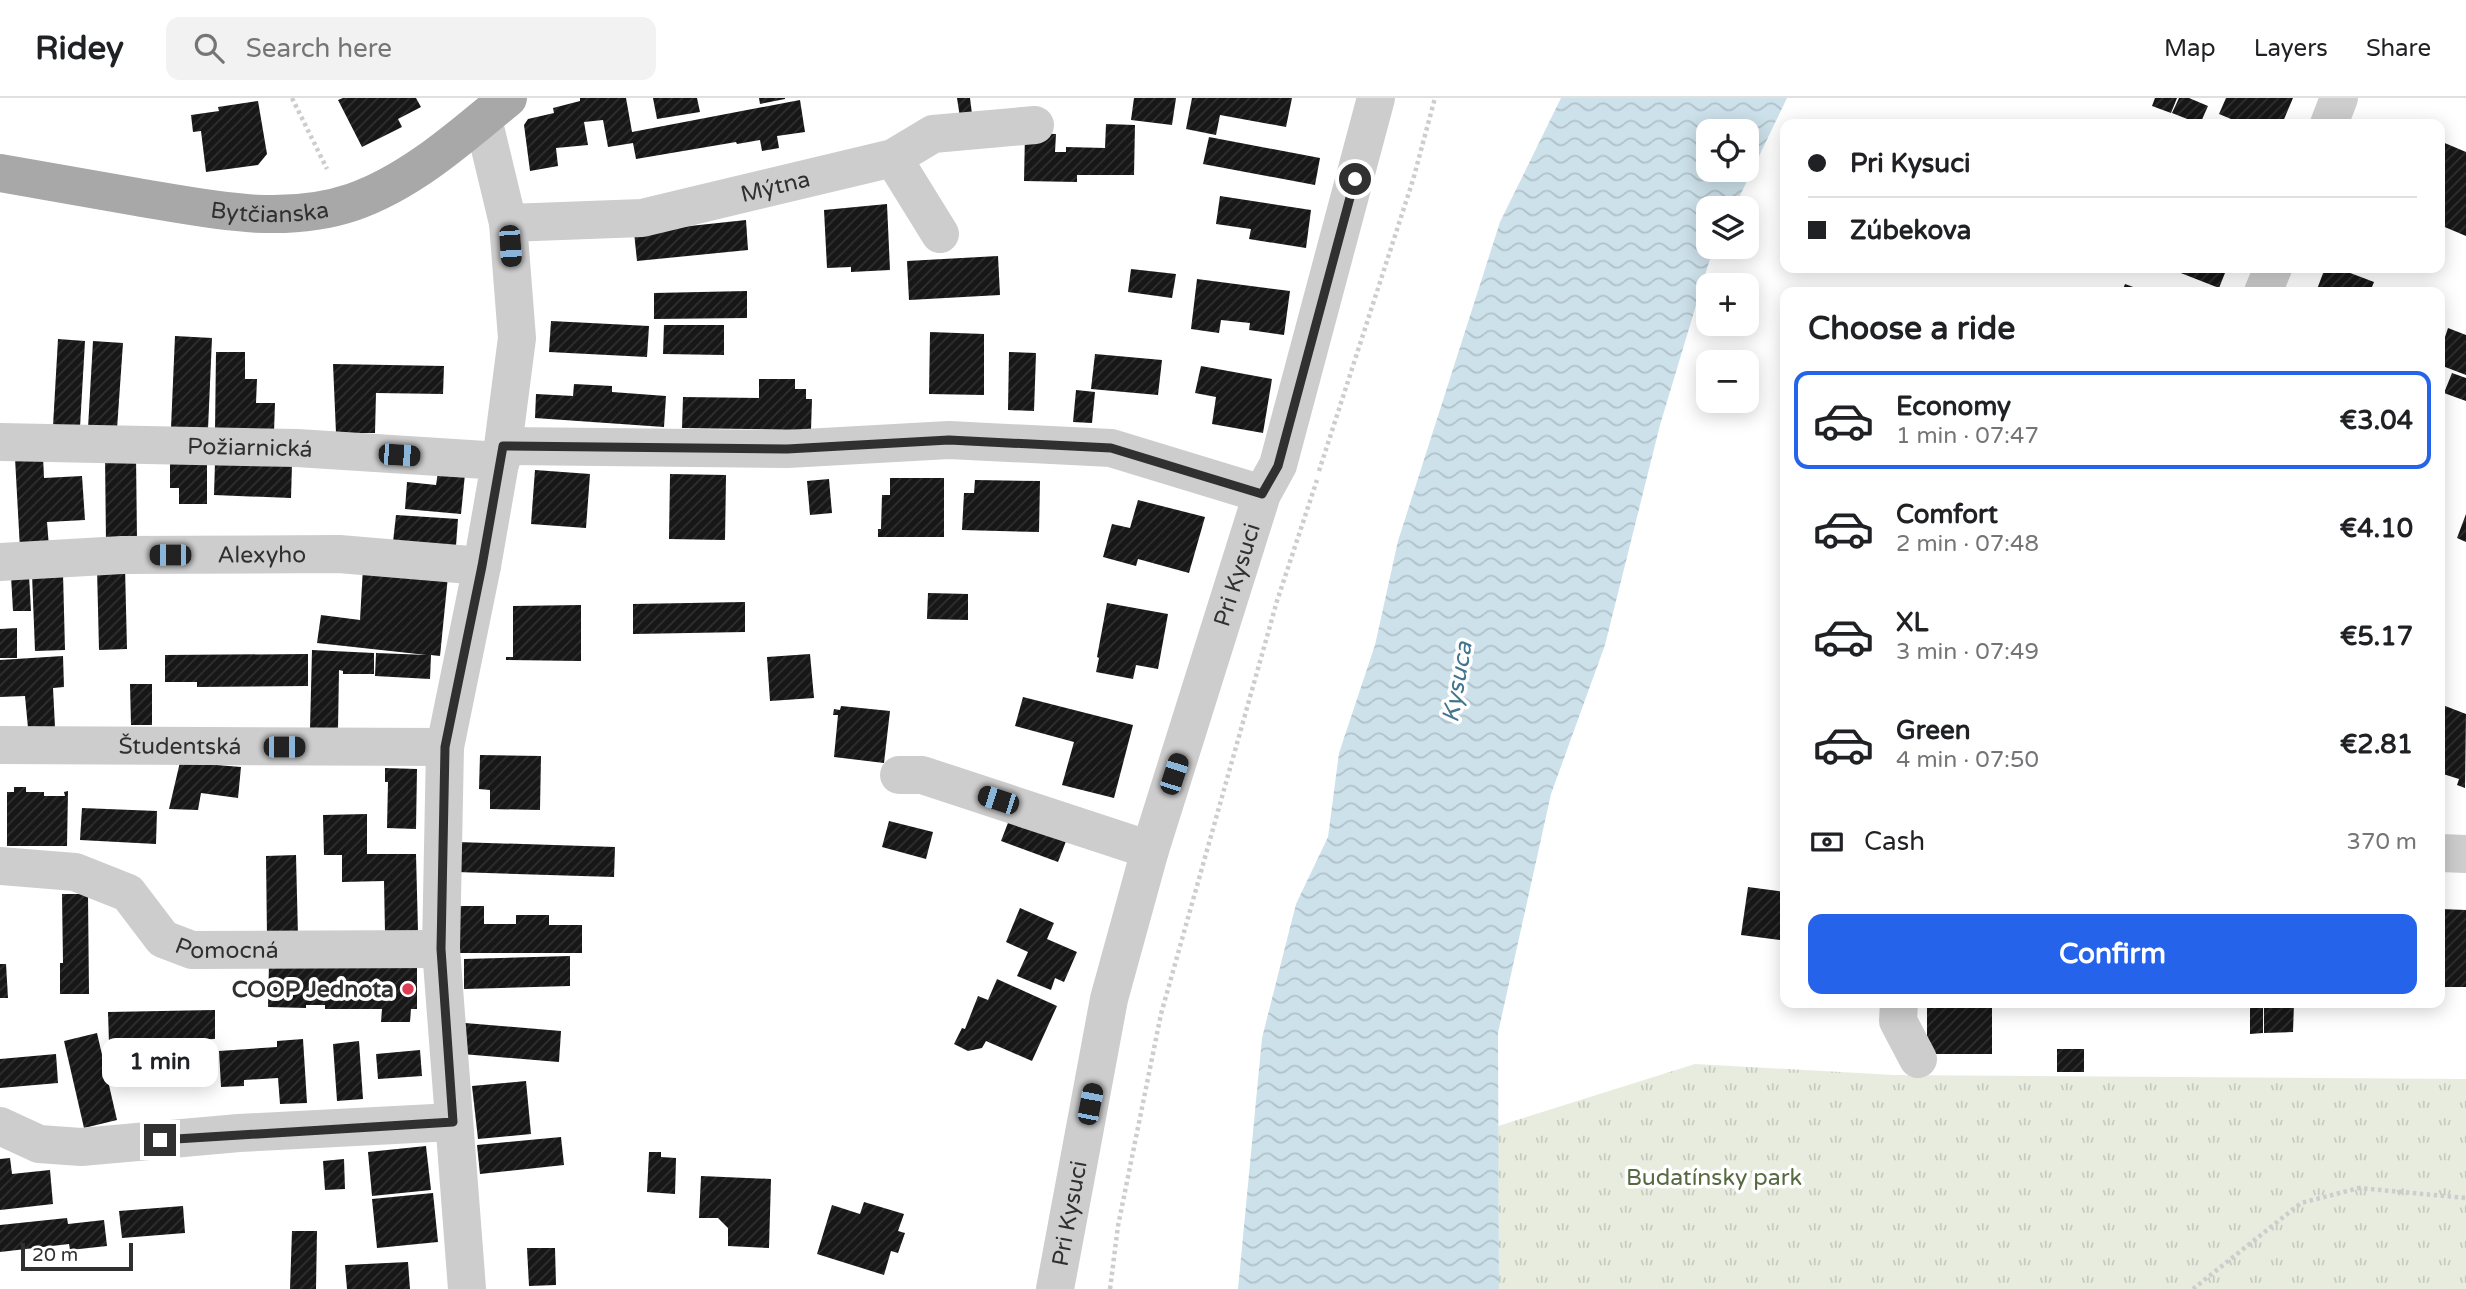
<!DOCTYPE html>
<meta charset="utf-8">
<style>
:root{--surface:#fff;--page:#f2f2f2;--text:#202124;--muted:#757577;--line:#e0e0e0;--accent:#2563eb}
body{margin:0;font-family:"Varela Round",sans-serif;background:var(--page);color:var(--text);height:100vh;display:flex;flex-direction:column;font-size:26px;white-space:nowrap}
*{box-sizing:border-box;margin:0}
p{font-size:23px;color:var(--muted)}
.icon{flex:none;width:38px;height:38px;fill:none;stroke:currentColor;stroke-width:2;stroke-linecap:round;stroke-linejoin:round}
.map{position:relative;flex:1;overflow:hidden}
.panel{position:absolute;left:1780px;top:189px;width:665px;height:721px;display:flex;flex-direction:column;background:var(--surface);border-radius:14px;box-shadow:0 4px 18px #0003}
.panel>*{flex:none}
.hud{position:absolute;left:1780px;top:21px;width:665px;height:154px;border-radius:14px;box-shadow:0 4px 18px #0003;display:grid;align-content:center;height:154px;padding:0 28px;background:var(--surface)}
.tools{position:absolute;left:1696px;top:21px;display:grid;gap:14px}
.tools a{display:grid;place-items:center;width:63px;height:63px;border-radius:14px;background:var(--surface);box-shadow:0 4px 18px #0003;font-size:35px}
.scale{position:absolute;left:21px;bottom:18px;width:112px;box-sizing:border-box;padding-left:7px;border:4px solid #303030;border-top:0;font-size:19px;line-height:24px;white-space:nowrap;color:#303030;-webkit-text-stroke:5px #fff;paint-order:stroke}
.end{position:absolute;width:32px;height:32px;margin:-16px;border:9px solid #303030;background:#fff;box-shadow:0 0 0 4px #fff}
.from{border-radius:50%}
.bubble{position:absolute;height:49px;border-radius:14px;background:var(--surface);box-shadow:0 4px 18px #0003;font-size:23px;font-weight:700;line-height:49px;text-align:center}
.car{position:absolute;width:21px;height:42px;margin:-21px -10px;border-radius:9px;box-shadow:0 0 5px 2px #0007;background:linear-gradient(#222 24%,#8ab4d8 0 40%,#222 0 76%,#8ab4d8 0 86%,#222 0)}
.hud b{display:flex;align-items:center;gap:24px;height:66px;font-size:26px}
.hud b+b{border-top:2px solid var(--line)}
.hud i{width:18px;height:18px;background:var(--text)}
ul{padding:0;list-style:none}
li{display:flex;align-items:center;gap:21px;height:98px;margin:0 14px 10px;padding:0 14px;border:4px solid transparent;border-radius:14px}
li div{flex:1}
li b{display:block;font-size:26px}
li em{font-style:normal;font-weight:700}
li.selected{border-color:var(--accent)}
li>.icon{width:63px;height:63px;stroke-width:1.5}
h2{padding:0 28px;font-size:32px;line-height:84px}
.pay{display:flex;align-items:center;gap:18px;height:77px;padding:0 28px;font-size:26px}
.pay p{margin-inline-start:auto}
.action{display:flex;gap:14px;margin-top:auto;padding:14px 28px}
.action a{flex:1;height:80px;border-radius:14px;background:var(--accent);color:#fff;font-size:28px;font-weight:700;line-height:80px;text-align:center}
header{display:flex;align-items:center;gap:42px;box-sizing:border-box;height:98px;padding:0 35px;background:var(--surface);border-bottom:2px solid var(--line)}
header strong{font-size:33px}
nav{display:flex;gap:38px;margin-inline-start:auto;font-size:24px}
.search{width:490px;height:63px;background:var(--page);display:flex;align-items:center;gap:18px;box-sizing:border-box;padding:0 24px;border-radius:14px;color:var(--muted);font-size:26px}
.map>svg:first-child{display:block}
.grass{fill:url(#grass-tufts)}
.water{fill:url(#water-waves);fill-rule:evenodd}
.building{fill:url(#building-hatch)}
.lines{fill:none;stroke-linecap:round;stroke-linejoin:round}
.path{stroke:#cdcdcd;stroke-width:4.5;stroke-dasharray:3.5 3.5;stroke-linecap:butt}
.minor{stroke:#cdcdcd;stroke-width:38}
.major{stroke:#a8a8a8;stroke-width:38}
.route{stroke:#303030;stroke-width:9}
.poi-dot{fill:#db3e54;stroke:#fff;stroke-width:2.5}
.labels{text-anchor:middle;stroke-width:7;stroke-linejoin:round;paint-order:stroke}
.street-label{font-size:23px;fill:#303030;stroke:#fff}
.poi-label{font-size:23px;font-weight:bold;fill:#303030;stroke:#fff;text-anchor:end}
.park-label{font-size:23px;fill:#566940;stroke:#fff}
.water-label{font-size:24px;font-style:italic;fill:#42758e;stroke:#fff}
</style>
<header>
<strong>Ridey</strong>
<div class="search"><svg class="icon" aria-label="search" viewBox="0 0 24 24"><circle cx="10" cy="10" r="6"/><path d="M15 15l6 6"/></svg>Search here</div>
<nav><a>Map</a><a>Layers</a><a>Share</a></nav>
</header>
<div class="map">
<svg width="2466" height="1191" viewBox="0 0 2466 1191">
<defs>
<pattern id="grass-tufts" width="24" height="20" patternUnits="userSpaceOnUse" patternTransform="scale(1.75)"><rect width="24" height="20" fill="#e7ecdf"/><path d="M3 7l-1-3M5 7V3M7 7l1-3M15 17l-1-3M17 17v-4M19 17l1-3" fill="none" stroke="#c6cbc0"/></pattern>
<pattern id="water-waves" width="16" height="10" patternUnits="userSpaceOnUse" patternTransform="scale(1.75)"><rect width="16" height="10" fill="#cde1ea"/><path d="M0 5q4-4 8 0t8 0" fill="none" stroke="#b0c1c9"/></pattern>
<pattern id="building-hatch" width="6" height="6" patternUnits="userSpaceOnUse" patternTransform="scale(1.75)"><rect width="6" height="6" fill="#171717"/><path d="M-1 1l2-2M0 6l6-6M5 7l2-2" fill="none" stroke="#303030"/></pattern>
</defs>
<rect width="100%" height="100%" fill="#fff"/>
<polygon class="grass" points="1695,966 1894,977 2466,981 2466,1191 1499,1191 1498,1028"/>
<path class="water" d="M 1561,0 L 1787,0 L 1734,110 L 1708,110 L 1708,149 L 1716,149 L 1709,164 L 1660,327 L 1605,547 L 1551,696 L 1498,935 L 1499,1191 L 1238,1191 L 1262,940 L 1296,806 L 1328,739 L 1339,655 L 1375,547 L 1398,443 L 1500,124 ZM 1708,33 L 1746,33 L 1746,72 L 1708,72 Z"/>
<g class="building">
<polygon points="343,0 416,0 421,9 398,21 402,29 362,49 338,2"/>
<polygon points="580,0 626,0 632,34 800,2 805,34 777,38 779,50 762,53 760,42 737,46 736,44 636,61 633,45 608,49 603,22 584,24 588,47 556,50 558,68 530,73 524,27 528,21 554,15 553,10 580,3"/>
<polygon points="653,0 697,0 700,14 657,21"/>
<polygon points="759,0 785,0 785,1 760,6"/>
<polygon points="957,0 970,0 973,24 961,26"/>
<polygon points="1134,0 1176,0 1172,27 1131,22"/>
<polygon points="1192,0 1292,0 1286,29 1220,17 1216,37 1186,31"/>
<polygon points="2155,0 2177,0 2171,15 2152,8"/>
<polygon points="2179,0 2189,0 2208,8 2200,26 2172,15"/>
<polygon points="2226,0 2293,0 2282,26 2243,26 2219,16"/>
<polygon points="258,3 267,56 258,67 206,74 201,33 193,34 191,17 219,13 218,9"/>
<polygon points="1106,26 1135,27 1134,77 1077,77 1077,84 1024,83 1025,35 1056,36 1055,54 1066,54 1066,49 1105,50"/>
<polygon points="1209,39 1320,60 1315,87 1203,66"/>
<polygon points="2440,43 2466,54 2466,138 2440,127"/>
<polygon points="1220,98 1311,112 1306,150 1249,141 1251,131 1216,126"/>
<polygon points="887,106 890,172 851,174 851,169 827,170 824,112"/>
<polygon points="746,122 748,152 637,163 634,134"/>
<polygon points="998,158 1000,197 909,202 907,163"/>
<polygon points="2168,170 2227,170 2219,190"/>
<polygon points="2325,170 2337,170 2374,184 2370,194 2316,194"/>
<polygon points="1131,171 1176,176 1172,200 1128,194"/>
<polygon points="1197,181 1290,193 1284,237 1249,232 1250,225 1221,222 1219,235 1191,231"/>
<polygon points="2125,186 2147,194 2122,194"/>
<polygon points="747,193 747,220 654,221 654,195"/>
<polygon points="551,223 649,228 647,259 549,254"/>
<polygon points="664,227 724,227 724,257 663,256"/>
<polygon points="2448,230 2466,237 2466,277 2440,267 2440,254"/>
<polygon points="930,234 984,236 984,297 929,296"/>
<polygon points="175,238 212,240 208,331 171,330"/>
<polygon points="58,241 85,243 80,329 53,328"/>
<polygon points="93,243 123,245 117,331 88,330"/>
<polygon points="216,254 245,254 245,281 257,281 256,305 275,305 274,334 215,333"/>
<polygon points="1009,254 1036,255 1034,313 1008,312"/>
<polygon points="1095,256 1162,262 1158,297 1091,291"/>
<polygon points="333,266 444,268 443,296 376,295 375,335 336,335"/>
<polygon points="1201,268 1272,281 1263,335 1212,326 1216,299 1195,295"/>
<polygon points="2452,275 2466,280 2466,303 2444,295"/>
<polygon points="759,281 795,281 795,291 806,291 806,301 812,301 811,332 682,330 683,299 759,300"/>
<polygon points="574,286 612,288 612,294 666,298 664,329 535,320 536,296 573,298"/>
<polygon points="1076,292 1095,294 1092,325 1073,324"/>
<polygon points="136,357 137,442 106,443 105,358"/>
<polygon points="43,358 44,380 82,378 85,422 47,424 49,449 20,451 15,360"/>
<polygon points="170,361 207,361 207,406 179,406 179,390 170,390"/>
<polygon points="215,364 292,366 291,400 214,397"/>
<polygon points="535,372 590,376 586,430 531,426"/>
<polygon points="438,374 465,376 461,416 405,411 407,384 436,387"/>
<polygon points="670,376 726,377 725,442 669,441"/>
<polygon points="890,380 944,380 944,439 878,439 878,431 881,431 882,397 890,397"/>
<polygon points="829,381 832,415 810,417 807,383"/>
<polygon points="975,382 1040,383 1039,434 962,432 964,395 974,395"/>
<polygon points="1138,402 1205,419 1189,475 1138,461 1136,468 1103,459 1112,426 1130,430"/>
<polygon points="2466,416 2466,444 2457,440"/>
<polygon points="396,417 458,421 456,448 393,444"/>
<polygon points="125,469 127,551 99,552 97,470"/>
<polygon points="363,469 448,478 440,558 431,557 430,581 375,578 376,555 427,557 317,545 321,517 360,522"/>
<polygon points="63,475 65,552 35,553 32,476"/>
<polygon points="29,477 31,513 13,513 11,478"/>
<polygon points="928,495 968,496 968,522 927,521"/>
<polygon points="745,504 745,534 633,536 633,506"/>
<polygon points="1107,505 1168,516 1158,571 1136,567 1133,581 1096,574 1099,560 1097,559"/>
<polygon points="581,507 581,563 506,562 506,559 513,559 513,508"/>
<polygon points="17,530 17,560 0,560 0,531"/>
<polygon points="312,552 374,555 374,576 343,576 343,573 339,572 338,631 310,631"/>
<polygon points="308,556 308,588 197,589 197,584 165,584 165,557"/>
<polygon points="810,556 814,600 770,603 767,559"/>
<polygon points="63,558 64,589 53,590 55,629 28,630 25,598 0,599 0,562"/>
<polygon points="130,586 152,586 152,627 131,627"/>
<polygon points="1023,599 1133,627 1114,700 1062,687 1074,644 1015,628"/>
<polygon points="2440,606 2466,616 2465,690 2457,687 2459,681 2440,675"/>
<polygon points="841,608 890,613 884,665 834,659 838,617 833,617 834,611 840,612"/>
<polygon points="480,657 541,658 540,712 490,711 490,692 479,691"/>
<polygon points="180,664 241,669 238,700 201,695 198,712 169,711"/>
<polygon points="385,670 417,671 416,731 387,730 388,684 385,684"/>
<polygon points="14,689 26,689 26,694 44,694 44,698 65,698 64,694 68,693 67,748 7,748 7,694 14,694"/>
<polygon points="82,710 157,713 156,746 80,742"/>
<polygon points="367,716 367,756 416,756 418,834 385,835 384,783 342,784 342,757 324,757 323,717"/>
<polygon points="1011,717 1068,738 1058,764 1001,743"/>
<polygon points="889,723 933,734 926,761 882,749"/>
<polygon points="457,744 615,749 614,779 456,774"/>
<polygon points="296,757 298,839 267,839 266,758"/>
<polygon points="1748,789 1785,794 1780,842 1741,837"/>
<polygon points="62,796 88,796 89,896 60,896 60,865 63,865"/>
<polygon points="458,808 484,808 484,826 516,826 516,817 549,817 549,827 582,827 582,855 457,855"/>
<polygon points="1020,810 1054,825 1047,841 1077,854 1064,884 1055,880 1051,892 1017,878 1028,854 1006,844"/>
<polygon points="2440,811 2466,812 2466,889 2440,889"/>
<polygon points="570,858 570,888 464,891 464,861"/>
<polygon points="269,865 417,866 417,911 411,911 410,924 381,924 382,911 325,911 325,907 306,907 306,910 268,909"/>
<polygon points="0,866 6,866 8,900 0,900"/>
<polygon points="997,881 1057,908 1032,963 986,943 982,950 968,953 954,946 962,930 965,931 978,898 988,902"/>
<rect x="1927" y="905" width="65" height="51"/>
<polygon points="2250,905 2263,905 2263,935 2250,936"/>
<polygon points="2264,905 2294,905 2293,934 2264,935"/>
<polygon points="215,912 215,941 109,945 108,914"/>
<polygon points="465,925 561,933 559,964 462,956"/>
<polygon points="97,935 117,1022 84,1030 64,943"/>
<polygon points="303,941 307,1005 280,1006 278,980 244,982 244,988 221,989 219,953 277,949 277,943"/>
<polygon points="359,943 363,1001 337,1003 333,946"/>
<polygon points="210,948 211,981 139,983 138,950"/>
<rect x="2057" y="951" width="27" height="23"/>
<polygon points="420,952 422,978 378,981 376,956"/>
<polygon points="56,956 58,985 0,990 0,961"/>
<polygon points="526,983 531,1036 478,1041 472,988"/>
<polygon points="561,1039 564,1067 480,1076 477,1047"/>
<polygon points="426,1048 431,1092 372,1098 368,1054"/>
<polygon points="649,1054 661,1054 661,1059 676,1060 675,1096 647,1094"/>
<polygon points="10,1060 12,1076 50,1072 53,1106 0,1112 0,1061"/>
<polygon points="344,1061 345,1091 325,1092 323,1063"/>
<polygon points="701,1078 771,1081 769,1150 728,1148 728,1130 718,1120 699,1120"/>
<polygon points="433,1095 438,1144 377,1150 372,1101"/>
<polygon points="864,1104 904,1116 898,1133 905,1135 898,1155 891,1153 884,1177 817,1156 832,1107 860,1116"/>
<polygon points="183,1108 185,1135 122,1140 119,1113"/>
<polygon points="67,1120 68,1126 104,1122 107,1148 70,1152 69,1146 0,1154 0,1127"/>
<polygon points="292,1133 317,1133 316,1191 290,1191"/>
<polygon points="527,1150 555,1150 556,1187 529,1188"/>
<polygon points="408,1164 410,1191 347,1191 345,1167"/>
</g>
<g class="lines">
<g class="path">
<polyline points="292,0 327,71"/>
<polyline points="1319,373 1413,82 1435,0"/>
<polyline points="1110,1191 1118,1128 1161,916 1277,503 1317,382"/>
<polyline points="2193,1191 2301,1105 2359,1090 2466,1100"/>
</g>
<g class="minor">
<polyline points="2329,26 2339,0"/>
<polyline points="893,60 940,136"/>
<path id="s1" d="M 508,125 L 642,120 L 893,60 L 933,36 L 1035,27"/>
<polyline points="2263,194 2273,170"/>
<path id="s2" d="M 0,344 L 297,350 L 501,363"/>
<polyline points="503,348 787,351 949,342 1111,350 1262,396"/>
<path id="s3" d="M 0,464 L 122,457 L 339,456 L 482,468"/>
<path id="s4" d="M 0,647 L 445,649"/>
<polyline points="899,677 922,677 1150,752"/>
<polyline points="2440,755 2466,756"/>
<path id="s5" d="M 0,768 L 75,774 L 128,795 L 163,841 L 192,852 L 441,851"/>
<polyline points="1899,905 1898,923 1918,961"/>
<polyline points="0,1028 39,1046 81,1049 239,1035 453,1024"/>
<polyline points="467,1191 441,851 445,649 482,468 503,348 517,240 508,125 483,21"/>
<path id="s6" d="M 1055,1191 L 1109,901 L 1150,752 L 1262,396 L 1278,367 L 1376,0"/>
</g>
<path class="major" id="s7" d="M 0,75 C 46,83 91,91 137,99 C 208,111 283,128 353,104 C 411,84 462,38 508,0"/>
</g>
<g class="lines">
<polyline class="route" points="160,1042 453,1024 441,851 445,649 482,468 503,348 787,351 949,342 1111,350 1262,396 1278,368 1355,81"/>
</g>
<circle class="poi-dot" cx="408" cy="891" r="7"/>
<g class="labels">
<g class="street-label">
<text dy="8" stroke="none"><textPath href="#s1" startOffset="271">Mýtna</textPath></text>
<text dy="8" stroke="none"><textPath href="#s7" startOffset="273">Bytčianska</textPath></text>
<text dy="8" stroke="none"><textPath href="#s2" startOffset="250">Požiarnická</textPath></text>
<text dy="8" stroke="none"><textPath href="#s3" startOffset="262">Alexyho</textPath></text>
<text dy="8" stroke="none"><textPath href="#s6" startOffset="738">Pri Kysuci</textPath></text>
<text dy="8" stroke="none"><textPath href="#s4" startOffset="180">Študentská</textPath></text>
<text dy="8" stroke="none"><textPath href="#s5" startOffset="256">Pomocná</textPath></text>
<text dy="8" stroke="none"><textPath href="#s6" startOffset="77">Pri Kysuci</textPath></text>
</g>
<g class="poi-label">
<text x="394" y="899">COOP Jednota</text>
</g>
<g class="park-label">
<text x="1714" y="1087">Budatínsky park</text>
</g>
<g class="water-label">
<text transform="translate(1457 584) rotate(-80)" y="8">Kysuca</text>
</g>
</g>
</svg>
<div class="tools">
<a><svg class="icon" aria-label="locate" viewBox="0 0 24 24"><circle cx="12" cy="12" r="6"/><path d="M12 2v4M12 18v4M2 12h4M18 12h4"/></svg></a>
<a><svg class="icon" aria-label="layers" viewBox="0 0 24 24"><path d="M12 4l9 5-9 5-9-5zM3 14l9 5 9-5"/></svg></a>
<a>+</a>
<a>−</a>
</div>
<div class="scale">20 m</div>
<i class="end from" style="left:1355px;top:81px"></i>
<i class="end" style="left:160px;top:1042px"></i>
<div class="bubble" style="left:102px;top:940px;width:116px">1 min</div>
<i class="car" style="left:510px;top:148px;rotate:176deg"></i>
<i class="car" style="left:399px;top:357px;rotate:94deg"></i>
<i class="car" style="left:170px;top:457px;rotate:270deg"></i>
<i class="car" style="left:284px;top:649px;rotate:90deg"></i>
<i class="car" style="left:1174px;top:676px;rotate:18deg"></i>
<i class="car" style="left:998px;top:702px;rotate:288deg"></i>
<i class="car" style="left:1090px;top:1006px;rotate:11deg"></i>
<div class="hud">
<b><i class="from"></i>Pri Kysuci</b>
<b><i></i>Zúbekova</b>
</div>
<section class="panel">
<h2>Choose a ride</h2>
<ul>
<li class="selected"><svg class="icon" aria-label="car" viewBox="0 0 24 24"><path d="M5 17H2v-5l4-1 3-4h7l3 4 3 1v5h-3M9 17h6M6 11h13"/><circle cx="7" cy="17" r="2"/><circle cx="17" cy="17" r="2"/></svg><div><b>Economy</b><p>1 min · 07:47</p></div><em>€3.04</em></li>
<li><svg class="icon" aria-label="car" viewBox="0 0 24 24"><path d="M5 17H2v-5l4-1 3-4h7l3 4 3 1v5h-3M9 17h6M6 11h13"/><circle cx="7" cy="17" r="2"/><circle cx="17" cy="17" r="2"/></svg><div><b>Comfort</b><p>2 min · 07:48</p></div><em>€4.10</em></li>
<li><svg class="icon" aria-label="car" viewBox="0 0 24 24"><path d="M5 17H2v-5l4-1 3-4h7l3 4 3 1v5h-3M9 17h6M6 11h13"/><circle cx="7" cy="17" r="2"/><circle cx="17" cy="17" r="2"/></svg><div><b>XL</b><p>3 min · 07:49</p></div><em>€5.17</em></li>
<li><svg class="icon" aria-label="car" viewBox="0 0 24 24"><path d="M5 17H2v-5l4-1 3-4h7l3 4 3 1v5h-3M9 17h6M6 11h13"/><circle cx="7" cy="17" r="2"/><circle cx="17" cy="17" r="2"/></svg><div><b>Green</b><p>4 min · 07:50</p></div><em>€2.81</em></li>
</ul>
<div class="pay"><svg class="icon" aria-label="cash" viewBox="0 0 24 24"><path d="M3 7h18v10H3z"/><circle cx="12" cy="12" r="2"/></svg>Cash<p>370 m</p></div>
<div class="action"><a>Confirm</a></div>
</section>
</div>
